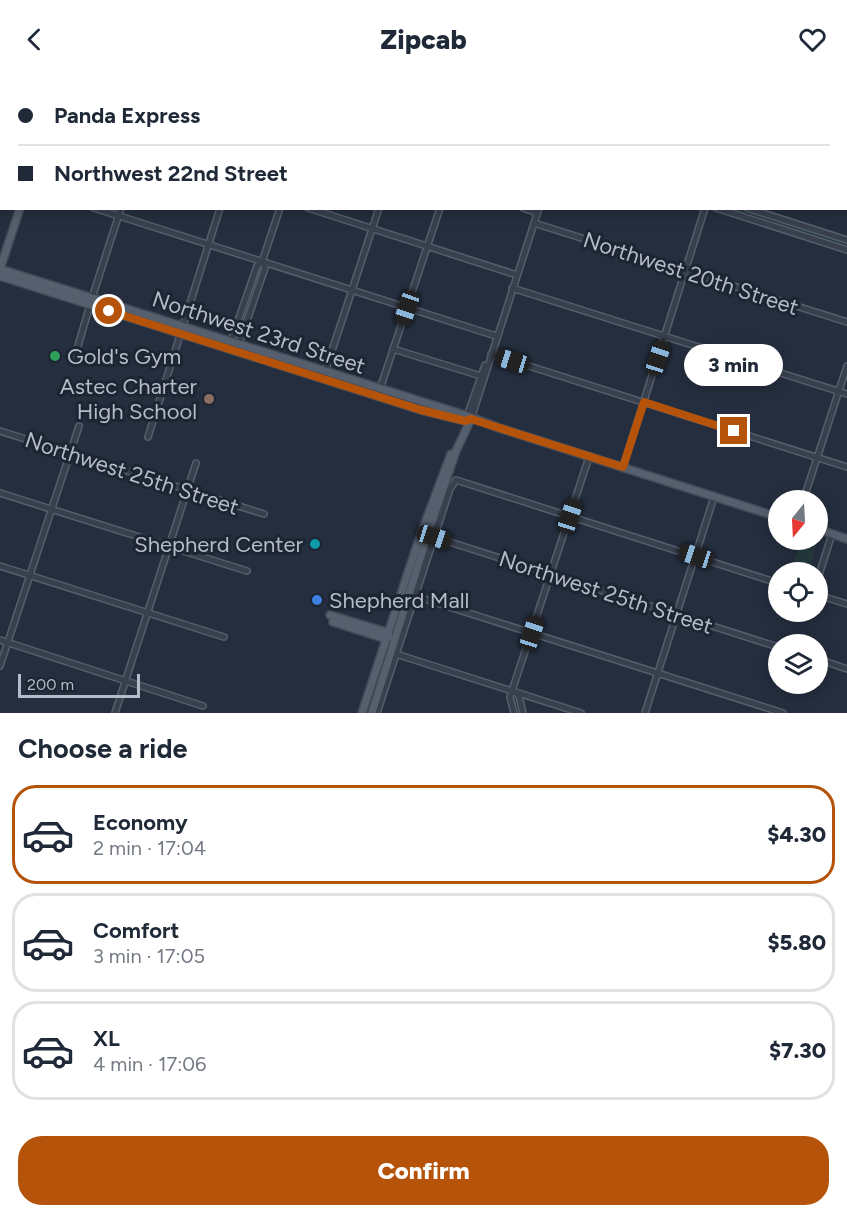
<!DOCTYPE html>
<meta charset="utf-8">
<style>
:root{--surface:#fff;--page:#f2f2f3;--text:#1f2937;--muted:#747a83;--line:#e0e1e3;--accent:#b45309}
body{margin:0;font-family:Figtree,sans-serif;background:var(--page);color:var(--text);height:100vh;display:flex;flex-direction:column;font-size:22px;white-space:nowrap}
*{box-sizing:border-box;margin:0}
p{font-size:20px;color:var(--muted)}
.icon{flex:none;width:33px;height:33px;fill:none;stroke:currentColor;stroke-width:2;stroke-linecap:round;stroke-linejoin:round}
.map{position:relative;height:635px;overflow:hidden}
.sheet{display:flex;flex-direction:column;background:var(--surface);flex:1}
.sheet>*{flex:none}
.banner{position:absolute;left:0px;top:0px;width:848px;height:132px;box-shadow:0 3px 15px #0003;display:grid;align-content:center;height:132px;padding:0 18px;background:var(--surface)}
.needle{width:39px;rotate:198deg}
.tools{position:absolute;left:768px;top:412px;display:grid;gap:12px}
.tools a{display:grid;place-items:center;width:60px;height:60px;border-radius:50%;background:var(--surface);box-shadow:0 3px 15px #0003;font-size:30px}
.scale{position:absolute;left:18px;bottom:15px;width:122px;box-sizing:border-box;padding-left:6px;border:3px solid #b4bbc9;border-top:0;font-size:16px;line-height:21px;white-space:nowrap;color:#b4bbc9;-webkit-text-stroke:4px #1d2533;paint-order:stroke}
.end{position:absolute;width:27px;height:27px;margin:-14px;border:8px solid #b45309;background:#fff;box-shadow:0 0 0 3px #fff}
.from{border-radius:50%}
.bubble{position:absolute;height:42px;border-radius:21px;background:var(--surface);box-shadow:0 3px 15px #0003;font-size:20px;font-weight:800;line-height:42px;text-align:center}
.car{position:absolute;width:18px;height:36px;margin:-18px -9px;border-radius:8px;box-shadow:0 0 4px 2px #0007;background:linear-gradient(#222 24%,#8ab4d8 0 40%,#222 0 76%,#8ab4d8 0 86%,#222 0)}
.banner b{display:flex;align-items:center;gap:21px;height:57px;font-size:22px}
.banner b+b{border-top:2px solid var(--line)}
.banner i{width:15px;height:15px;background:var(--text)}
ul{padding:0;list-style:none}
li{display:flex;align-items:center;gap:18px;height:99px;margin:0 12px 9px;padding:0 6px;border:3px solid var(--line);border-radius:24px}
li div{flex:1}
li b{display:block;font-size:22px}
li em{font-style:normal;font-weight:800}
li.selected{border-color:var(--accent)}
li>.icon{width:54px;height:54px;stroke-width:1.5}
h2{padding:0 18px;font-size:27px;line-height:72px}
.button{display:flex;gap:12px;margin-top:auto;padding:12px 18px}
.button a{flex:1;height:69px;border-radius:24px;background:var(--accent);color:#fff;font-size:24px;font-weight:800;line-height:69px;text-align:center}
header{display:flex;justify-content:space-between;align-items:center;height:78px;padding:0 18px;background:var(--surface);font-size:27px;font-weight:800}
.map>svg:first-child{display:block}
.green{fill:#263b3f}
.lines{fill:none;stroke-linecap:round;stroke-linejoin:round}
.minor-casing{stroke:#565e6c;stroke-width:8}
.major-casing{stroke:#414957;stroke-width:10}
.minor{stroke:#38404e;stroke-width:5}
.major{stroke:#565f6e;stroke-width:7}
.route{stroke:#b45309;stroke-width:8}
.leisure-dot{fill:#2e9e5b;stroke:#1d2533;stroke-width:2}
.education-dot{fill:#8d6e63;stroke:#1d2533;stroke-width:2}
.culture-dot{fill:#0f9aa8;stroke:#1d2533;stroke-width:2}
.shop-dot{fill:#3f7fe0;stroke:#1d2533;stroke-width:2}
.labels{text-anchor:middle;stroke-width:6;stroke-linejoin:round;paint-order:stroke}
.street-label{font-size:22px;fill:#b4bbc9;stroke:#1d2533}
.poi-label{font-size:22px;fill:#b4bbc9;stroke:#1d2533;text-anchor:start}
</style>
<header><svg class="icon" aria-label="back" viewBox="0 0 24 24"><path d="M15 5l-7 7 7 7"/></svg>Zipcab<svg class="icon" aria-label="heart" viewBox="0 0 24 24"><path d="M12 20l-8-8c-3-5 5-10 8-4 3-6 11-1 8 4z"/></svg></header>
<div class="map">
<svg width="847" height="635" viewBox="0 0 847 635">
<rect width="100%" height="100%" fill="#242e3e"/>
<g class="green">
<polygon points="723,131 741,131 847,164 847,170"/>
<polygon points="259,186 264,188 237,261 235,259"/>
<polygon points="802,462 817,464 808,495 789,495"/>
</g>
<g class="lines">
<defs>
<g id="minor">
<polyline points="113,0 118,2"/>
<polyline points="328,0 330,2"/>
<polyline points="347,0 351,2"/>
<polyline points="560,0 565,2"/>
<polyline points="791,0 796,2"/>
<polyline points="165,2 165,0"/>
<polyline points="263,2 263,0"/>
<polyline points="323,2 324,0"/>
<polyline points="422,2 423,0"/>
<polyline points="484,2 484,0"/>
<polyline points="582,2 583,0"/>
<polyline points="747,2 747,0"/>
<polyline points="846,17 847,18"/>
<polyline points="0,50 2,50"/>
<polyline points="846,90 847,90"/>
<polyline points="0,121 2,122"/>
<polyline points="94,130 496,258"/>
<polyline points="308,130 517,197"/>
<polyline points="523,130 537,135"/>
<polyline points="716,130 847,172"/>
<polyline points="747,130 847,162"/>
<polyline points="534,145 847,244"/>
<polyline points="512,210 847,316"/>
<polyline points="92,220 121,130"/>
<polyline points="230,266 257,188 262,184 280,130"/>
<polyline points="238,269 265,190 263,185"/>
<polyline points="393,271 481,298"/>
<polyline points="491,276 847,389"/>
<polyline points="75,278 90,227"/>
<polyline points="324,297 379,130"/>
<polyline points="379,314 440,130"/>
<polyline points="466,341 485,287"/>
<polyline points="471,341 539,130"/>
<polyline points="0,353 264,436"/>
<polyline points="148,359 220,130"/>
<polyline points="623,389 705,130"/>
<polyline points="0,415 247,493"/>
<polyline points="803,423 847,288"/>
<polyline points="434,459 778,569"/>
<polyline points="0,488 224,559"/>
<polyline points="818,500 832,456"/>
<polyline points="818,517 847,526"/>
<polyline points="415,518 783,635"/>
<polyline points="0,562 203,628"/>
<polyline points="396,576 581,635"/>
<polyline points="818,581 847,591"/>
<polyline points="0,588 79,348"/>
<polyline points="515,614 519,618 523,635"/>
<polyline points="115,635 196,385"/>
<polyline points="377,635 450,411 456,402 778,505"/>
<polyline points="514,635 510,619 589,379"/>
<polyline points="645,635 714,419"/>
</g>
<g id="major">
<polyline points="64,2 64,0"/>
<polyline points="0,191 468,338 499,350 778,439"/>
<polyline points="0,191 20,130"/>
<polyline points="0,198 421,332 465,343 471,341"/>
<polyline points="818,451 847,461"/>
<polyline points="330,537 383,553 389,559"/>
<polyline points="333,544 383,560 387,557"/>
<polyline points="362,635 419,461 451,376"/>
<polyline points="372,635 430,449 456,373 471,341"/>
</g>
</defs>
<use href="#minor" class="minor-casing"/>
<use href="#major" class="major-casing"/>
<use href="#minor" class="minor"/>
<use href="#major" class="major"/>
</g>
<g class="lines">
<polyline class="route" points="109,233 421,332 465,343 471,341 623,389 644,324 734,353"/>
</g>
<circle class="leisure-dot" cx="55" cy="278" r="6"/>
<circle class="education-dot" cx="209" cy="321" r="6"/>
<circle class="culture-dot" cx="315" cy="466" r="6"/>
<circle class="shop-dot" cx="317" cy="522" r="6"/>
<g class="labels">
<g class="street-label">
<text transform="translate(691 195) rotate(18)" y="8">Northwest 20th Street</text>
<text transform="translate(259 254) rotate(18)" y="8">Northwest 23rd Street</text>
<text transform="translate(132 395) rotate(18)" y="8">Northwest 25th Street</text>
<text transform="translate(606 514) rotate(18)" y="8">Northwest 25th Street</text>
</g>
<g class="poi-label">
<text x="67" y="286">Gold's Gym</text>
<text x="197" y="316" text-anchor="end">Astec Charter<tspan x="197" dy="25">High School</tspan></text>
<text x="303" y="474" text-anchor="end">Shepherd Center</text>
<text x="329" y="530">Shepherd Mall</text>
</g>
</g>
</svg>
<div class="tools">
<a><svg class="needle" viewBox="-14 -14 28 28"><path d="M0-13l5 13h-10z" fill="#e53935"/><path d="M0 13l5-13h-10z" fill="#747a83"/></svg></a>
<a><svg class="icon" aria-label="locate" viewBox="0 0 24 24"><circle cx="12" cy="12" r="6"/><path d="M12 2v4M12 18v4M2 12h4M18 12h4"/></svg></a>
<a><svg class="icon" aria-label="layers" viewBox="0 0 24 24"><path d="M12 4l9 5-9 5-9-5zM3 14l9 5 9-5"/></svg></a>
</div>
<div class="scale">200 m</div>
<i class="end from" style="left:109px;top:233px"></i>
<i class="end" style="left:734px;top:353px"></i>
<div class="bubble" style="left:684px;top:266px;width:99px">3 min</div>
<i class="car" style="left:407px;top:230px;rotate:199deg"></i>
<i class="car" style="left:658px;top:280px;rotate:18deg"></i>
<i class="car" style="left:512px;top:283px;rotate:287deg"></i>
<i class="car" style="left:570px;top:438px;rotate:18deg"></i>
<i class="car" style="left:434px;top:459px;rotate:108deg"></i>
<i class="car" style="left:696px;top:478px;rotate:288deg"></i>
<i class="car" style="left:532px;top:555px;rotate:18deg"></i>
<div class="banner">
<b><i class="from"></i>Panda Express</b>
<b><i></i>Northwest 22nd Street</b>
</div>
</div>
<section class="sheet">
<h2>Choose a ride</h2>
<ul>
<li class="selected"><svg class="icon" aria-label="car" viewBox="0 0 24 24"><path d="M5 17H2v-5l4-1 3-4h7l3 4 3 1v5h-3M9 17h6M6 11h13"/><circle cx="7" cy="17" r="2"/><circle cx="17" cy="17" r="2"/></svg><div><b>Economy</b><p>2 min · 17:04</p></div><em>$4.30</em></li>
<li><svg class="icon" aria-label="car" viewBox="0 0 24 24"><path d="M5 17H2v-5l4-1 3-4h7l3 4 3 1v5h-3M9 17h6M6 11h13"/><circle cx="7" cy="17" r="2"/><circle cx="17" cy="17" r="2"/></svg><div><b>Comfort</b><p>3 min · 17:05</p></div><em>$5.80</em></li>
<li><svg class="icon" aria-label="car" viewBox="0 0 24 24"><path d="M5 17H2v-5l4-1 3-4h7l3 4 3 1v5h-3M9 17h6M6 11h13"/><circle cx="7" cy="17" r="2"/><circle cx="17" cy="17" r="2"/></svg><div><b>XL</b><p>4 min · 17:06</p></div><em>$7.30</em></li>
</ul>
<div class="button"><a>Confirm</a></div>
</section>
